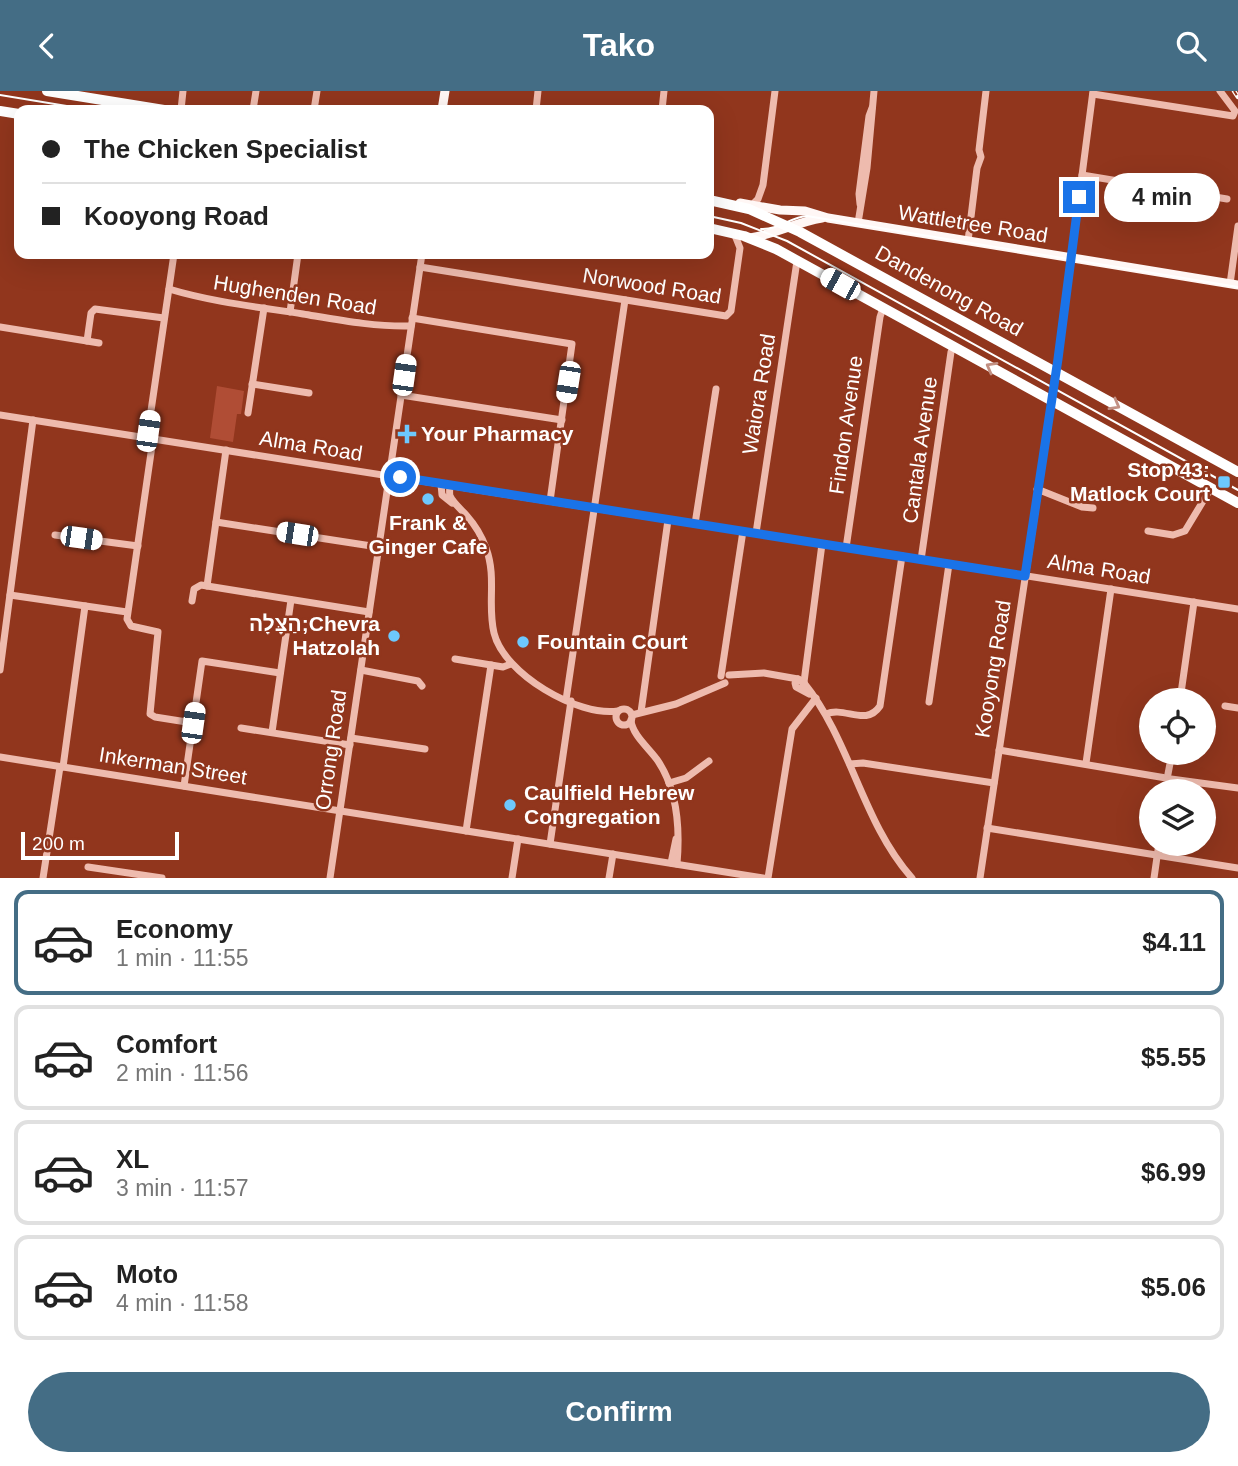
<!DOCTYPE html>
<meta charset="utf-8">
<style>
:root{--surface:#fff;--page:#f2f2f2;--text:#222;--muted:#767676;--line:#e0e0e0;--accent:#446d85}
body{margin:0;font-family:Helvetica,"Noto Sans Hebrew",sans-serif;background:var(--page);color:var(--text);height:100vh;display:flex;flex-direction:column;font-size:26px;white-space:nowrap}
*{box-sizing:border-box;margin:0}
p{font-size:23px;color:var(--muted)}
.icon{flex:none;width:38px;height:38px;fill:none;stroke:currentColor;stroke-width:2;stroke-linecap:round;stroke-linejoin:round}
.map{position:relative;height:787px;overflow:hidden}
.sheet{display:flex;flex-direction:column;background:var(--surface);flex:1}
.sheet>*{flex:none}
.banner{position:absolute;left:14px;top:14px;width:700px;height:154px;border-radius:14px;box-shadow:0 7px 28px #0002;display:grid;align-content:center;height:154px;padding:0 28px;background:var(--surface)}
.controls{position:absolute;left:1139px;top:597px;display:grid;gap:14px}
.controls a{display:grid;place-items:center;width:77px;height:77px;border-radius:50%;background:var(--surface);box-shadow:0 7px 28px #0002;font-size:35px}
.scale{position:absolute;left:21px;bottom:18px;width:158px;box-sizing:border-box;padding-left:7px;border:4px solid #fff;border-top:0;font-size:19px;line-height:24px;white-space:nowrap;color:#fff;-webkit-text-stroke:5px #91361d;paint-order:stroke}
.end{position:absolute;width:32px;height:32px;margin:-16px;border:9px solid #1a73e8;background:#fff;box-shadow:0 0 0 4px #fff}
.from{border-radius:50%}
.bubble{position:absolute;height:49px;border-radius:24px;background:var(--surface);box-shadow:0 7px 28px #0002;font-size:23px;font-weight:800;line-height:49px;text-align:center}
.car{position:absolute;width:21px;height:42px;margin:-21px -10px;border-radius:9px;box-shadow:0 0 5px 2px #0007;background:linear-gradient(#fff 24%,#345 0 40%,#fff 0 76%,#345 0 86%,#fff 0)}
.banner b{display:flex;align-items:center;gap:24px;height:66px;font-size:26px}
.banner b+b{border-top:2px solid var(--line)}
.banner i{width:18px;height:18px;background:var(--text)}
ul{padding:12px 0 0;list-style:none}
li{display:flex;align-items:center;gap:21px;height:105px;margin:0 14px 10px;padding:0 14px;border:4px solid var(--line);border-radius:14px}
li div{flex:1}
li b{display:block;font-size:26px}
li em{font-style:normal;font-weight:800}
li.active{border-color:var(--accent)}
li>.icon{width:63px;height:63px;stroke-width:1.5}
.cta{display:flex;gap:14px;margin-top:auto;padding:14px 28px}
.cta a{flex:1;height:80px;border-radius:42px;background:var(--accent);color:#fff;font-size:28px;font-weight:800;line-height:80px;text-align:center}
header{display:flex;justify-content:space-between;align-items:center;height:91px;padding:0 28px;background:var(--accent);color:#fff;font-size:32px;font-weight:800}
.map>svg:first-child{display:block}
.green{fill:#b04d35}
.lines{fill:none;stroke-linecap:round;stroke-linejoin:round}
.minor{stroke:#eebbae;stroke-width:7}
.major{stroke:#fff7f5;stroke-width:9}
.highway{stroke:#fff;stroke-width:10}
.tram{stroke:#fff;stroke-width:2}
.rail-casing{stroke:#fff;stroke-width:4.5}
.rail{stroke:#91361d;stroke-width:2;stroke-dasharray:5;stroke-linecap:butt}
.oneway{stroke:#c29083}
.route{stroke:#1a73e8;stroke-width:9}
.poi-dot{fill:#6dc8fd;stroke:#91361d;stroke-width:2.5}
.labels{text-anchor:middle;stroke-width:5;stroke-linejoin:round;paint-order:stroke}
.street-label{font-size:21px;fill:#fff;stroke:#91361d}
.poi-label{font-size:21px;font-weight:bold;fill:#fff;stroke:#91361d;text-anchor:start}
</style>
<header><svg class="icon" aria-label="back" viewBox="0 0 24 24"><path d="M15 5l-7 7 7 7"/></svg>Tako<svg class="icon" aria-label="search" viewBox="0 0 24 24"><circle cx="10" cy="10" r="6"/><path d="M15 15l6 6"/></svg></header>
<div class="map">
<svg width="1238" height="787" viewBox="0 0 1238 787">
<rect width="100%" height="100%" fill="#91361d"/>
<polygon class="green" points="217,295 244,300 241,323 237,323 233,351 210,347"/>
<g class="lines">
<g class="minor">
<polyline points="1093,3 1233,25 1235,20 1220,0"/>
<polyline points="181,19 183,0"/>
<polyline points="253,19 256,0"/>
<polyline points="314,19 317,0"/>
<polyline points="536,19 538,0"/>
<polyline points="662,19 664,0"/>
<polyline points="1082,84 1227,108"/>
<polyline points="753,113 758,108 763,94 775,0"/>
<polyline points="860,113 859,103 869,25 872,17"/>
<polyline points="858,132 867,77 874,0"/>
<polyline points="968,150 977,77 981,66 979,59 986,0"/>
<polyline points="420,176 726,225 731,220 740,157 734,142"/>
<polyline points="1230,193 1238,135"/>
<path d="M 169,198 C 212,211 258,216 303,223 C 339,229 375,236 411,235"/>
<polyline points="290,221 298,163"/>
<polyline points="412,227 572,253 550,410"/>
<polyline points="0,236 87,250 91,222 95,218 164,227"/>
<polyline points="87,250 99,252"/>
<polyline points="252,293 309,302"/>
<polyline points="401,304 562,329"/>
<polyline points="248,322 264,217"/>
<polyline points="0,324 1238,518"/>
<polyline points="147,347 174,163"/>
<polyline points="153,348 127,528 131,535 158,541 150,623 155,626 193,632"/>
<polyline points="441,393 442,404 452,412"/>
<path d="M 450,394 C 450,398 449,401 450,405 C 453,412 462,419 467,425 C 476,435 482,446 486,457 C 497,487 487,513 494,542 C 504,583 578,626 618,620"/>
<polyline points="1037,398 1082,416 1093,417"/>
<polyline points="216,431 378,456"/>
<polyline points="695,433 716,298"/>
<polyline points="1148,440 1173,444 1185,440 1211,397"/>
<polyline points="756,442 797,170"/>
<polyline points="55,444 138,455"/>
<polyline points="846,457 880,226 883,217"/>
<polyline points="921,469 951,261 954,255"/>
<polyline points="207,495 226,359"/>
<polyline points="10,504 127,521"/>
<polyline points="192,510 194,498 201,494 369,521"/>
<polyline points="455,568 503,576 511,573"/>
<polyline points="0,579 33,329"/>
<polyline points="361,579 418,590 422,595"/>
<polyline points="729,584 764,582 798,588"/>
<polyline points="721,585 743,440"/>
<polyline points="804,591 822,453"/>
<path d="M 804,592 C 851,650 862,731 912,787"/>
<polyline points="801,598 804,592 798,588 795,592 796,596 809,603"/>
<polyline points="566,609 625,209"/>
<polyline points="1180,609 1194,511"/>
<polyline points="929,611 949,473"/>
<polyline points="1225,615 1238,617"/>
<circle cx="624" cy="626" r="8"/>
<polyline points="641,621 668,429"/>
<path d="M 826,623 C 845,615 866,636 880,615 L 902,465"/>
<polyline points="632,624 676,613 725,592"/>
<path d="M 631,629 C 632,644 650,658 658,670 C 678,700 680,739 677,773"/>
<polyline points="241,637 350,654"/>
<polyline points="272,641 291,509"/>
<polyline points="351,647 425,658"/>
<polyline points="999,659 1166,687"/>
<polyline points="0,666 763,787"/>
<polyline points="1086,672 1111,498"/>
<polyline points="850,673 863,672 994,692"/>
<polyline points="63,676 85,515"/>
<polyline points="1168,683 1172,662"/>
<polyline points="1171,688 1238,697"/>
<polyline points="669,692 686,687 709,670"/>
<polyline points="184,695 202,570 280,582"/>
<polyline points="1167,700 1170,689"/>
<polyline points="987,737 1238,777"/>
<polyline points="466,740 491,574"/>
<polyline points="550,753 571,610"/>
<polyline points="671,772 676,748"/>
<polyline points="88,776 162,787"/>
<polyline points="43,787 60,676"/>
<polyline points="330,787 422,163"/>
<polyline points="512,787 518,748"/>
<polyline points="609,787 613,763"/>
<polyline points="768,787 792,638 816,607"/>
<polyline points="980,787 1058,268 1093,0"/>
<polyline points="1154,787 1159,752"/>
</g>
<g class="major">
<polyline points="442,19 445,0"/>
<polyline points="740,112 780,119 805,120 828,127 1238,194"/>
<path d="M 750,147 C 775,143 797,131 822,127"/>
</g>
<g class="highway">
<polyline points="47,0 164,19"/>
<polyline points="0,20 19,23"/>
<polyline points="709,109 749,118 800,141 1238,381"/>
<polyline points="709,137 744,145 776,158 1238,412"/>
</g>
<g class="tram">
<polyline points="0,4 91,19"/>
<polyline points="709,125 741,132 787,150 1238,399"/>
<path d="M 761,138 C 778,139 791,126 807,125 L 1238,196"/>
</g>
<defs>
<polyline id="rail" points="1234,0 1238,6"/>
</defs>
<use href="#rail" class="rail-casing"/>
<use href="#rail" class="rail"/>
</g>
<defs><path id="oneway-chevron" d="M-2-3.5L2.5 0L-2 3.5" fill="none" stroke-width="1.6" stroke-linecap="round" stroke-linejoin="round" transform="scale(1.75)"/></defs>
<g class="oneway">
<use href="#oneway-chevron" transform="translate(991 276) rotate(-151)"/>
<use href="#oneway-chevron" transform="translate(1115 314) rotate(29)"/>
</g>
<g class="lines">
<polyline class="route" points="400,386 1025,485 1058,268 1079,106"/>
</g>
<g class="poi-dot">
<path d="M403.5 332.5h7v7h7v7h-7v7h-7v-7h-7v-7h7z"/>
<rect x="1217" y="384" width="14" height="14" rx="3.5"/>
<circle cx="428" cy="408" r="7"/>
<circle cx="394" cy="545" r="7"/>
<circle cx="523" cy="551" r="7"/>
<circle cx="510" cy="714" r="7"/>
</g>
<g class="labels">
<g class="street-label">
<text transform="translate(973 133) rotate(9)" y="7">Wattletree Road</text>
<text transform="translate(652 195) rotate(9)" y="7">Norwood Road</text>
<text transform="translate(949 200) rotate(29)" y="7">Dandenong Road</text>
<text transform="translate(295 204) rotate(9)" y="7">Hughenden Road</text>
<text transform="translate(759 303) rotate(-81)" y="7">Waiora Road</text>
<text transform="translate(846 334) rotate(-82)" y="7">Findon Avenue</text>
<text transform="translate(311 355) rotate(9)" y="7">Alma Road</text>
<text transform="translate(920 359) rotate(-82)" y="7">Cantala Avenue</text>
<text transform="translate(1099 478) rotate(9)" y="7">Alma Road</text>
<text transform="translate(993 578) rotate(-81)" y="7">Kooyong Road</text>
<text transform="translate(331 659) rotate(-82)" y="7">Orrong Road</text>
<text transform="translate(173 675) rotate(9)" y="7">Inkerman Street</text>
</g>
<g class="poi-label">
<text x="421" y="350">Your Pharmacy</text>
<text x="1210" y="386" text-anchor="end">Stop 43:<tspan x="1210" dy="24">Matlock Court</tspan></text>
<text x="428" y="439" text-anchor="middle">Frank &amp;<tspan x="428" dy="24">Ginger Cafe</tspan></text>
<text x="380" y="540" text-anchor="end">הַצָּלָה;Chevra<tspan x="380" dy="24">Hatzolah</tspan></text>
<text x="537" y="558">Fountain Court</text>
<text x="524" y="709">Caulfield Hebrew<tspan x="524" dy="24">Congregation</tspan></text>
</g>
</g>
</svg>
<div class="controls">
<a><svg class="icon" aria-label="locate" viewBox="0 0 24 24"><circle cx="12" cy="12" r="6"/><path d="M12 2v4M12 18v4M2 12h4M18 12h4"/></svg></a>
<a><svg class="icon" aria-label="layers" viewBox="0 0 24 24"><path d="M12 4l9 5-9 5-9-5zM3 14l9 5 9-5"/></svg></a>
</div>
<div class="scale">200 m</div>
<i class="end from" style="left:400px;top:386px"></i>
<i class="end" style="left:1079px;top:106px"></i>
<div class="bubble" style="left:1104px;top:82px;width:116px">4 min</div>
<i class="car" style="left:840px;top:193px;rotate:299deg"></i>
<i class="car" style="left:404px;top:284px;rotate:8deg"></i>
<i class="car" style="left:568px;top:291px;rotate:189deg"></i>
<i class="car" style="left:148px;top:340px;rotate:8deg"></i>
<i class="car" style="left:297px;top:443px;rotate:279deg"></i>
<i class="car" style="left:81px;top:447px;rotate:98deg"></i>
<i class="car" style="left:193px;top:632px;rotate:8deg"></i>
<div class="banner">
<b><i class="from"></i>The Chicken Specialist</b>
<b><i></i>Kooyong Road</b>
</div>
</div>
<section class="sheet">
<ul>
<li class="active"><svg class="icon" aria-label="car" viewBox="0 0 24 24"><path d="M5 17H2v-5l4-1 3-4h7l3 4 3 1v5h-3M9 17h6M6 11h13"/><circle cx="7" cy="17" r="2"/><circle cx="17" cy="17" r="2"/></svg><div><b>Economy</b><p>1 min · 11:55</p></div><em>$4.11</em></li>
<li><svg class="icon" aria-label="car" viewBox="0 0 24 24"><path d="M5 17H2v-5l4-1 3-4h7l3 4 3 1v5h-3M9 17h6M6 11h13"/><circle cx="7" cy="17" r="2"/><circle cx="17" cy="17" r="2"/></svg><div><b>Comfort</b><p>2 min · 11:56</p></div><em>$5.55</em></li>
<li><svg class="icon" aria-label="car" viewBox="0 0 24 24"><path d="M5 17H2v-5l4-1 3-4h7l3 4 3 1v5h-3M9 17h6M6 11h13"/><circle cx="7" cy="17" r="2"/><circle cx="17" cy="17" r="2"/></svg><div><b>XL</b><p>3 min · 11:57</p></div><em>$6.99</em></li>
<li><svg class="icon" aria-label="car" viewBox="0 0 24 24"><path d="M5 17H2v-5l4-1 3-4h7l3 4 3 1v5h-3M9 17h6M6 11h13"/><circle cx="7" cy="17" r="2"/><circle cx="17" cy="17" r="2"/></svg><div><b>Moto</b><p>4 min · 11:58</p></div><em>$5.06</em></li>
</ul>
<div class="cta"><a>Confirm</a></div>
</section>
